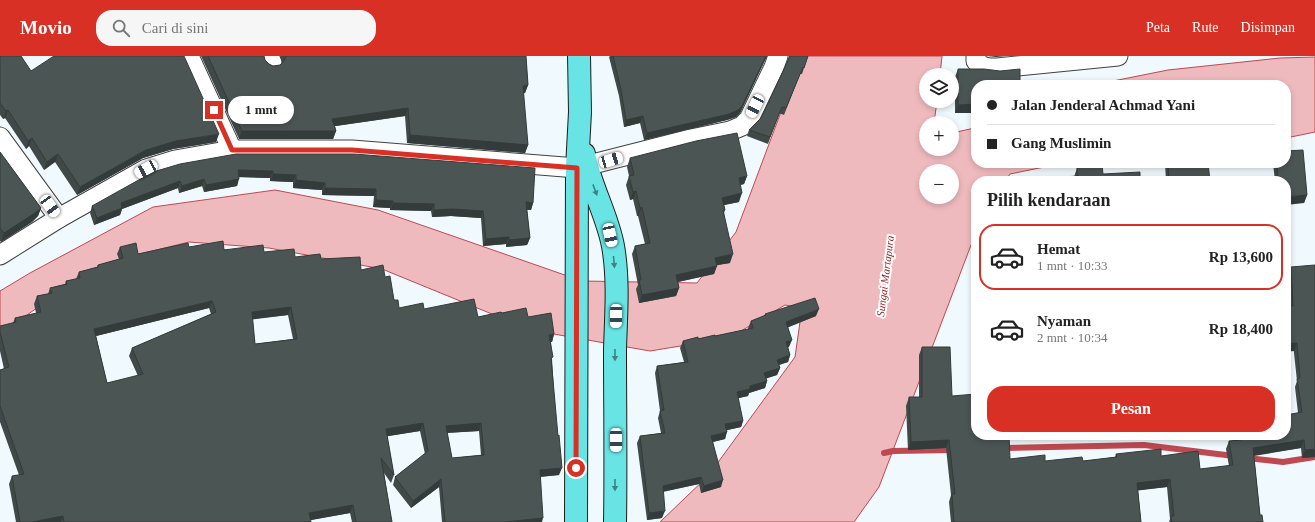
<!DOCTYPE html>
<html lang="id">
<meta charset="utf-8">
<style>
:root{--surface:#fff;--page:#f6f6f6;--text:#222;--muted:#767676;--line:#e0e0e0;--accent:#d93025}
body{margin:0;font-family:"Times New Roman",serif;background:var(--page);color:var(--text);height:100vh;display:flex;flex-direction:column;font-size:15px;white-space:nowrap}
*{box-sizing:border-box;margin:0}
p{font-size:13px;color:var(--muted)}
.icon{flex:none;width:22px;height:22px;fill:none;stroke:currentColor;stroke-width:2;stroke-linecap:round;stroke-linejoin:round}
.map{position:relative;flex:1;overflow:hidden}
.sheet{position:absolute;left:971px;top:120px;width:320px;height:264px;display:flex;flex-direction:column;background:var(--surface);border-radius:16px;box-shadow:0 2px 6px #0003}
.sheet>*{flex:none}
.top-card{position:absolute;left:971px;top:24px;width:320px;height:88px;border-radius:16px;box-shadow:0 2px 6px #0003;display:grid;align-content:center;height:88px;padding:0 16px;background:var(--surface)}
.tools{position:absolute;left:919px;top:12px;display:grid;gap:8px}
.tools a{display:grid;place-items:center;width:40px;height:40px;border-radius:50%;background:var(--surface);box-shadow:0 2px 6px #0003;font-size:20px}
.end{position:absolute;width:18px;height:18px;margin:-9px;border:5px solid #d93025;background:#fff;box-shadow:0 0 0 2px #fff}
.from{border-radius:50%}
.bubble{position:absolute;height:28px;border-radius:14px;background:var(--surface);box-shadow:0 2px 6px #0003;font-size:13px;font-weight:600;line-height:28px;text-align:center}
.car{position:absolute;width:12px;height:24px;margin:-12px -6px;border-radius:5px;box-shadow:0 0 3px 1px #0007;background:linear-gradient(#fff 24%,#345 0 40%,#fff 0 76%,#345 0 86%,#fff 0)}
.top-card b{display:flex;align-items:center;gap:14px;height:38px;font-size:15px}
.top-card b+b{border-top:1px solid var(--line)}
.top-card i{width:10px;height:10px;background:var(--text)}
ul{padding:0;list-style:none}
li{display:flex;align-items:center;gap:12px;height:66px;margin:0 8px 6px;padding:0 8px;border:2px solid transparent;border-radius:16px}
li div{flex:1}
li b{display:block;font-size:15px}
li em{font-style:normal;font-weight:600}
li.current{border-color:var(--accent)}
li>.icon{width:36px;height:36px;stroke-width:1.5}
h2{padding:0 16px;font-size:18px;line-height:48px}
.cta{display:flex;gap:8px;margin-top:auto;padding:8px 16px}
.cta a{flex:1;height:46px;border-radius:16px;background:var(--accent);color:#fff;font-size:16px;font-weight:600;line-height:46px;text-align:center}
header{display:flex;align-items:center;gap:24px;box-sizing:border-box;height:56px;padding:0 20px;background:var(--accent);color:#fff}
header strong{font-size:19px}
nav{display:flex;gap:22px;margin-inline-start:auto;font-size:14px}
.search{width:280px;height:36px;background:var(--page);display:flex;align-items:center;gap:10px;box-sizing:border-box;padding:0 14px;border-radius:16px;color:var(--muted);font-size:15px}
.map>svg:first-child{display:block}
.water{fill:#efbabe;stroke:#be4950;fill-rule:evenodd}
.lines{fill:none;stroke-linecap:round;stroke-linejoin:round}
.stream{stroke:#be4950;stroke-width:6}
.street-casing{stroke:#404040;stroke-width:21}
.highway-casing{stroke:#1e1e1e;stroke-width:24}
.street{stroke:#fff;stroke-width:19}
.highway{stroke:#67e4e3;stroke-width:22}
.wall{fill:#404948;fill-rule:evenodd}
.shaded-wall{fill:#343c3b}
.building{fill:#4b5554;stroke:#343c3b;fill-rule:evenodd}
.oneway{fill:#3e8383}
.route{stroke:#d93025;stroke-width:5}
.labels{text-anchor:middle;stroke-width:4;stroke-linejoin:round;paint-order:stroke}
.water-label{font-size:11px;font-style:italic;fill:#912427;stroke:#fff}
</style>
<header>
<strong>Movio</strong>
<div class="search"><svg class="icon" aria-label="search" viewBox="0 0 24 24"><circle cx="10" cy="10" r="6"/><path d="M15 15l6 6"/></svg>Cari di sini</div>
<nav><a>Peta</a><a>Rute</a><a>Disimpan</a></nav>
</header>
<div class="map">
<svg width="1315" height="466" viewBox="0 0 1315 466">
<rect width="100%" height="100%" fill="#f0f9fd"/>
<g class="water">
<path d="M 802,0 L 942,0 L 940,19 L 926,19 L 926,45 L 937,45 L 934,67 L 926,67 L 926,93 L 952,93 L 952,77 L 970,73 L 976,71 L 976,107 L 1064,107 L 1010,118 L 1005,125 L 976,125 L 976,176 L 879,431 L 854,466 L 660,466 L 708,420 L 795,301 L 802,252 L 785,249 L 729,282 L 650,295 L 531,274 L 382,213 L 269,192 L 189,186 L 128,201 L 34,254 L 0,278 L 0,235 L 30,217 L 153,151 L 275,134 L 378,154 L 582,225 L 697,227 L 736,176 ZM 926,115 L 952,115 L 952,141 L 926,141 Z"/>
<polygon points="1315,1 1315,76 1286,82 1286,29 1093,29 1168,14 1280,2"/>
</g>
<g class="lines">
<g class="stream">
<polyline points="1002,392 1144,389 1234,400"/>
<polyline points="884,397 893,395 953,394"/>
<polyline points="1247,402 1283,406 1315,401"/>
</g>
<defs>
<g id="street">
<polyline points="189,0 232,94"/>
<polyline points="269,0 272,7"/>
<path d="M 976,0 L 976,5 C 982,12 988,12 997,12 L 1118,0"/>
<polyline points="0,81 59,162"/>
<polyline points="0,199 59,162 146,113 175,104 232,94 352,94 577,112 691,83 730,75 742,70 749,63 774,11 778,0"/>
</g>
<g id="highway">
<path d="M 584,98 C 590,130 607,158 613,190 C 619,224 616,260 615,293 C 615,351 616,408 615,466"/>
<polyline points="576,466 577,112 580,56 579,0"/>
</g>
</defs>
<use href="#street" class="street-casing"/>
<use href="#highway" class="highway-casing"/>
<use href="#street" class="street"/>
<use href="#highway" class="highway"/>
</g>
<g class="wall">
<polygon points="0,0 31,15 216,86 173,93 143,102 77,139 55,106 44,114 29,90 26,93 5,62 3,63 0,59"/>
<polygon points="201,0 264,0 265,4 269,8 273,10 280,9 282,6 280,0 526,0 528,29 525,37 523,37 528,89 525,97 407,87 405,60 335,70 336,75 333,83 239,83"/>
<polygon points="610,0 767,0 740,57 736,61 727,64 644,84 640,67 624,71 619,40 609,1"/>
<polygon points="789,0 808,0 802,18 800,18 784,59 779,57 768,88 747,80 749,74 761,62 786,9"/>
<polygon points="958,13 976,29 976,57 955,57 955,21"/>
<polygon points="0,96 41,152 38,160 32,166 1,186 0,185"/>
<polygon points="236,98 533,147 531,154 527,154 530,182 527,189 506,191 506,188 483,190 481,162 451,160 432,161 431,155 390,154 390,152 373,151 374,140 322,139 322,134 293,132 293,126 270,125 270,122 239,121 237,130 204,136 202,130 179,137 178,132 122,153 120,159 94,169 90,157 92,150"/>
<polygon points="630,102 747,120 744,128 740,129 739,146 724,149 725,154 724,157 730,207 717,209 714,218 678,226 679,232 676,240 639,247 636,233 638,229 632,198 635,190 645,188 638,160 637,160 633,143 630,144 626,129 629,120 627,111"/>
<polygon points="1165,107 1187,107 1188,110 1210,125 1166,125"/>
<polygon points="1273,107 1286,107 1307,139 1304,147 1286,125 1275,125"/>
<polygon points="1077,112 1103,118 1140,125 1047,125 1048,122 1074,121"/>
<path d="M 120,191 L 138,198 L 189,191 L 264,196 L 295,201 L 321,203 L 361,214 L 385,221 L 394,244 L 399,252 L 424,253 L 478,261 L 502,257 L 528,261 L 554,278 L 552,286 L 551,286 L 559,419 L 540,421 L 542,466 L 442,466 L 439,431 L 411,452 L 393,429 L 395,421 L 425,398 L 420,375 L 387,380 L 394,419 L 391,427 L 384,417 L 392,466 L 352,466 L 350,457 L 310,464 L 311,466 L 16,466 L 9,428 L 12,420 L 19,419 L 0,366 L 0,314 L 4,313 L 0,295 L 0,276 L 13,267 L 15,262 L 36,257 L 34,248 L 37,240 L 48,238 L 50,232 L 65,228 L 66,225 L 76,223 L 79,216 L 97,211 L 98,209 L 119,203 L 117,198 ZM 209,252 L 211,258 L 132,292 L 129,300 L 138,320 L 107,327 L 96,280 ZM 288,259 L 293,283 L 255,288 L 252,263 ZM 479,375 L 481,399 L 452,402 L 447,377 Z"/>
<polygon points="1291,211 1315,401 1302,402 1301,392 1254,400 1260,459 1263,466 1169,466 1170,463 1167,431 1138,434 1141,466 951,466 949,446 951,439 946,392 908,394 906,350 909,341 919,341 919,299 922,291 952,340 1010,403 1045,405 1083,405 1115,401 1116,398 1161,400 1200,413 1229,410 1226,393 1229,385 1237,384 1237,379 1286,379 1298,357 1295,331 1297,325 1289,250 1288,219"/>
<polygon points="765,258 816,260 788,271 789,291 788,291 790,299 788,306 779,309 780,312 777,319 766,322 767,325 765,332 749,337 748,340 738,342 743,365 741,371 727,374 725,383 713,386 721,431 701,437 699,428 663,436 662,462 647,464 637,387 640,380 661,377 658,362 660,355 655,317 657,310 684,306 680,292 683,285 715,280 748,273 748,272 751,265 764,260"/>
</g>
<g class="shaded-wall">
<polygon points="766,0 767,0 740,57 736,61 727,64 644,84 647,77"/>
<polygon points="987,0 1007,0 996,1"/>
<polygon points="528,29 525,37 520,38 523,30"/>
<polygon points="976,48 976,57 955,57 958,49"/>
<polygon points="408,52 405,60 329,71 332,63"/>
<polygon points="8,54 5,62 3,63 6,55"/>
<polygon points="643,60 640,67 624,71 626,64"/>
<polygon points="242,75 336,75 333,83 239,83"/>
<polygon points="219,78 216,86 173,93 143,102 77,139 80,131 146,94 176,85"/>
<polygon points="410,79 528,89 525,97 407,87"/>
<polygon points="32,82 29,90 26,93 28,85"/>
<polygon points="58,98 55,106 44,114 47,106"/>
<polygon points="238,114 273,115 270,122 235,121"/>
<polygon points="273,118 296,119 293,126 270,125"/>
<polygon points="747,120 744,128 736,130 739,122"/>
<polygon points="204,123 202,130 179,137 182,130"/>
<polygon points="239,123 237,130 204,136 206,129"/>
<polygon points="296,124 325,127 322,134 293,132"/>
<polygon points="180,125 178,132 122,153 120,159 94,169 97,162 121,147"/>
<polygon points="325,132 376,133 374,140 322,139"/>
<polygon points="636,135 633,143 630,144 633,136"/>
<polygon points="742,137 739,146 719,150 722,142"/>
<polygon points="1307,139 1304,147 1286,149 1286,141"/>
<polygon points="376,144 393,145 390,152 373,151"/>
<polygon points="526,146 533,147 531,154 524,153"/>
<polygon points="393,147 434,148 431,155 390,154"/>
<polygon points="642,151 638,160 637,160 640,152"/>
<polygon points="41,152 38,160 32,166 1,186 4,177"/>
<polygon points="453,153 483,155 481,162 451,160 432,161 434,154"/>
<polygon points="509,181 506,188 483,190 486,183"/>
<polygon points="530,182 527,189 506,191 509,184"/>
<polygon points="733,198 730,207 712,210 715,202"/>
<polygon points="717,210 714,218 673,227 676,219"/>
<polygon points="679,232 676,240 639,247 642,239"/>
<polygon points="212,245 209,252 92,281 94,273"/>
<polygon points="291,251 288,259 249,264 252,256"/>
<polygon points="819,253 816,260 784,273 786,266"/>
<polygon points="554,278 552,286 547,286 549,279"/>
<polygon points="792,284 789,291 784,293 786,286"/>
<polygon points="1297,287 1294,295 1286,296 1286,288"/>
<polygon points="790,299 788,306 775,310 777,304"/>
<polygon points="780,312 777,319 762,324 764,317"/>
<polygon points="767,325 765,332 749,337 748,340 735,343 737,336 750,330"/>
<polygon points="743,365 741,371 723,375 725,368"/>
<polygon points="423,367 420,375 383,381 386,373"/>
<polygon points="481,367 479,375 443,377 446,370"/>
<polygon points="727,376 725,383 708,387 711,380"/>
<polygon points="949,384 946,392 908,394 911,386"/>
<polygon points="1304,384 1301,392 1250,400 1253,392"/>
<polygon points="1315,393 1315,401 1302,402 1305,394"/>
<polygon points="562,412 559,419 537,421 540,414"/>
<polygon points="701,421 699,428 660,436 663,430"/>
<polygon points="441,423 439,431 411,452 413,445"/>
<polygon points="1170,423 1167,431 1134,435 1137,427"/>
<polygon points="723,424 721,431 701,437 704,430"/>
<polygon points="353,449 350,457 306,465 309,457"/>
<polygon points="665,455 662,462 647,464 649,457"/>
<polygon points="63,460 61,466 32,466"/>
<polygon points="543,462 542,466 505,466"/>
</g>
<g class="building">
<polygon points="0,0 21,0 31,15 54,0 184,0 219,78 176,85 146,94 80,131 58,98 47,106 32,82 28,85 8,54 6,55 0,47"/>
<polygon points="208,0 264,0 265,4 269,8 273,10 280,9 284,5 286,0 526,0 528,29 523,30 528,89 410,79 408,52 332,63 336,75 242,75"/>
<polygon points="613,0 766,0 742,50 738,54 729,58 647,77 643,60 626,64 621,34"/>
<polygon points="790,0 808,0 804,12 803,11 786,52 782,51 770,81 749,74 761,62 786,9"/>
<polygon points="958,13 984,13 1000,15 1020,13 1020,29 976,29 976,48 958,49"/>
<polygon points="737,77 747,120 739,122 742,137 722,142 725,154 723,154 733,198 715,202 717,210 676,219 679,232 642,239 639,224 641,224 635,190 650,187 642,151 640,152 636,135 633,136 629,120 634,119 630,102 696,85"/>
<polygon points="1303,94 1307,139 1286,141 1286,125 1278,125 1277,107 1286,107 1286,95"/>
<polygon points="0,96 41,152 35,157 4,177 0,172"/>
<polygon points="236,98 354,98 535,112 533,147 526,146 530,182 509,184 509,181 486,183 483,155 453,153 434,154 434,148 393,147 393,145 376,144 376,133 325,132 325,127 296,124 296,119 273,118 273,115 238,114 239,123 206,129 204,123 182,130 180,125 121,147 122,152 97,162 92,150 153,116 180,108"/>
<polygon points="1168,107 1187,107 1188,110 1208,107 1210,125 1169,125"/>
<polygon points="1102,109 1103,118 1140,116 1140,125 1048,125 1048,122 1078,120 1077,112"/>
<path d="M 223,185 L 224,194 L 263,189 L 264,196 L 294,193 L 295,201 L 320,198 L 321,203 L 360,201 L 361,214 L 383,209 L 385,221 L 390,220 L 394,244 L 398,244 L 399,252 L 423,247 L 424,253 L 474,243 L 478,261 L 501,256 L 502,257 L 526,252 L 528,261 L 551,257 L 554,278 L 549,279 L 553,301 L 551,302 L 558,380 L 559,379 L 562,412 L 540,414 L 543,462 L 505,466 L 445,466 L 441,423 L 413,445 L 395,421 L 428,395 L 423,367 L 386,373 L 394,419 L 381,402 L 392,466 L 356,466 L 353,449 L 309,457 L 311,466 L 64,466 L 63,460 L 32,466 L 20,466 L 12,420 L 24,418 L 0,350 L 0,314 L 9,311 L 0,276 L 0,270 L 16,266 L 15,262 L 41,256 L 37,240 L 52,237 L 50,232 L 67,228 L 66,225 L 80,222 L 79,216 L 98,211 L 98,209 L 123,202 L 120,191 L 136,187 L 138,198 L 188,187 L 189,191 ZM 212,245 L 216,256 L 132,292 L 143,318 L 107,327 L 94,273 ZM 291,251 L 297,283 L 255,288 L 252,256 ZM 481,367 L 484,399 L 452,402 L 446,370 Z"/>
<polygon points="1315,209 1315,393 1305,394 1304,384 1253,392 1260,459 1262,459 1263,466 1172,466 1171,460 1174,460 1170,423 1137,427 1141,466 954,466 952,438 955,438 949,384 911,386 909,341 922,341 922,291 950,291 952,340 976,338 976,379 1009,379 1010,403 1045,399 1045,405 1082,401 1083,405 1117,401 1116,398 1161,393 1161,400 1198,395 1200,413 1233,409 1229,385 1241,384 1240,379 1286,379 1286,359 1302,356 1297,323 1300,322 1297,287 1286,288 1286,250 1293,250 1291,211"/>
<polygon points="815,242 819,253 786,266 792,284 786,286 790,299 777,304 780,312 764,317 767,325 750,330 750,333 737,336 743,365 725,368 727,376 711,380 723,424 704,430 701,421 663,430 665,455 649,457 640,380 665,377 660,355 664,354 657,310 688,306 683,285 698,281 698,283 715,279 715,280 753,272 751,265 766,259 765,258"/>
</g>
<defs><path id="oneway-solid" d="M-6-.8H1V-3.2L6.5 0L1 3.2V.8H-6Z"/></defs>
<g class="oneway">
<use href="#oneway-solid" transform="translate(595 134) rotate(70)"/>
<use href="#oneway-solid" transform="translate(614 206) rotate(85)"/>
<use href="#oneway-solid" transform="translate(615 299) rotate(90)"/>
<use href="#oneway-solid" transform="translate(615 429) rotate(90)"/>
</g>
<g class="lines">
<polyline class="route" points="214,54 232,94 352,94 577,112 576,412"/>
</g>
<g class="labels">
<g class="water-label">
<text transform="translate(885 220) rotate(-83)" y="4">Sungai Martapura</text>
</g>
</g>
</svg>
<div class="tools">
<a><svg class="icon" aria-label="layers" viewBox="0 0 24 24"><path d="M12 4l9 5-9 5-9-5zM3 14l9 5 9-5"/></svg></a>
<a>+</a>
<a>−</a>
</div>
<i class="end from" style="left:576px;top:412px"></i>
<i class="end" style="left:214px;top:54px"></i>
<div class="bubble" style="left:228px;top:40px;width:66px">1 mnt</div>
<i class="car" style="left:755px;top:50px;rotate:206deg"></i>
<i class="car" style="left:611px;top:104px;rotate:74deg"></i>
<i class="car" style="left:146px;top:113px;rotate:242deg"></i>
<i class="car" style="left:50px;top:150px;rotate:144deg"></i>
<i class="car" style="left:610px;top:179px;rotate:168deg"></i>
<i class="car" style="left:616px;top:260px;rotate:181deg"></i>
<i class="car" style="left:616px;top:384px;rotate:180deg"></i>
<div class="top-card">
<b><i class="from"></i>Jalan Jenderal Achmad Yani</b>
<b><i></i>Gang Muslimin</b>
</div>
<section class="sheet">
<h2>Pilih kendaraan</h2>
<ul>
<li class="current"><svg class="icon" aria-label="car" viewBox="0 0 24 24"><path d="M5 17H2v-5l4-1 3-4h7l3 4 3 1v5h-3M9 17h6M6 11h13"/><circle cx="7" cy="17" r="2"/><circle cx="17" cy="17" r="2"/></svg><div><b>Hemat</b><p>1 mnt · 10:33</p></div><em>Rp 13,600</em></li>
<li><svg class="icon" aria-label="car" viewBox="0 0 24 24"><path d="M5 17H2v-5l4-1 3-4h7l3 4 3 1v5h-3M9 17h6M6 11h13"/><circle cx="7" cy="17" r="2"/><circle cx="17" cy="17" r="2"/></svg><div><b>Nyaman</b><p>2 mnt · 10:34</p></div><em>Rp 18,400</em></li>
</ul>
<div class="cta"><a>Pesan</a></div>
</section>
</div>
